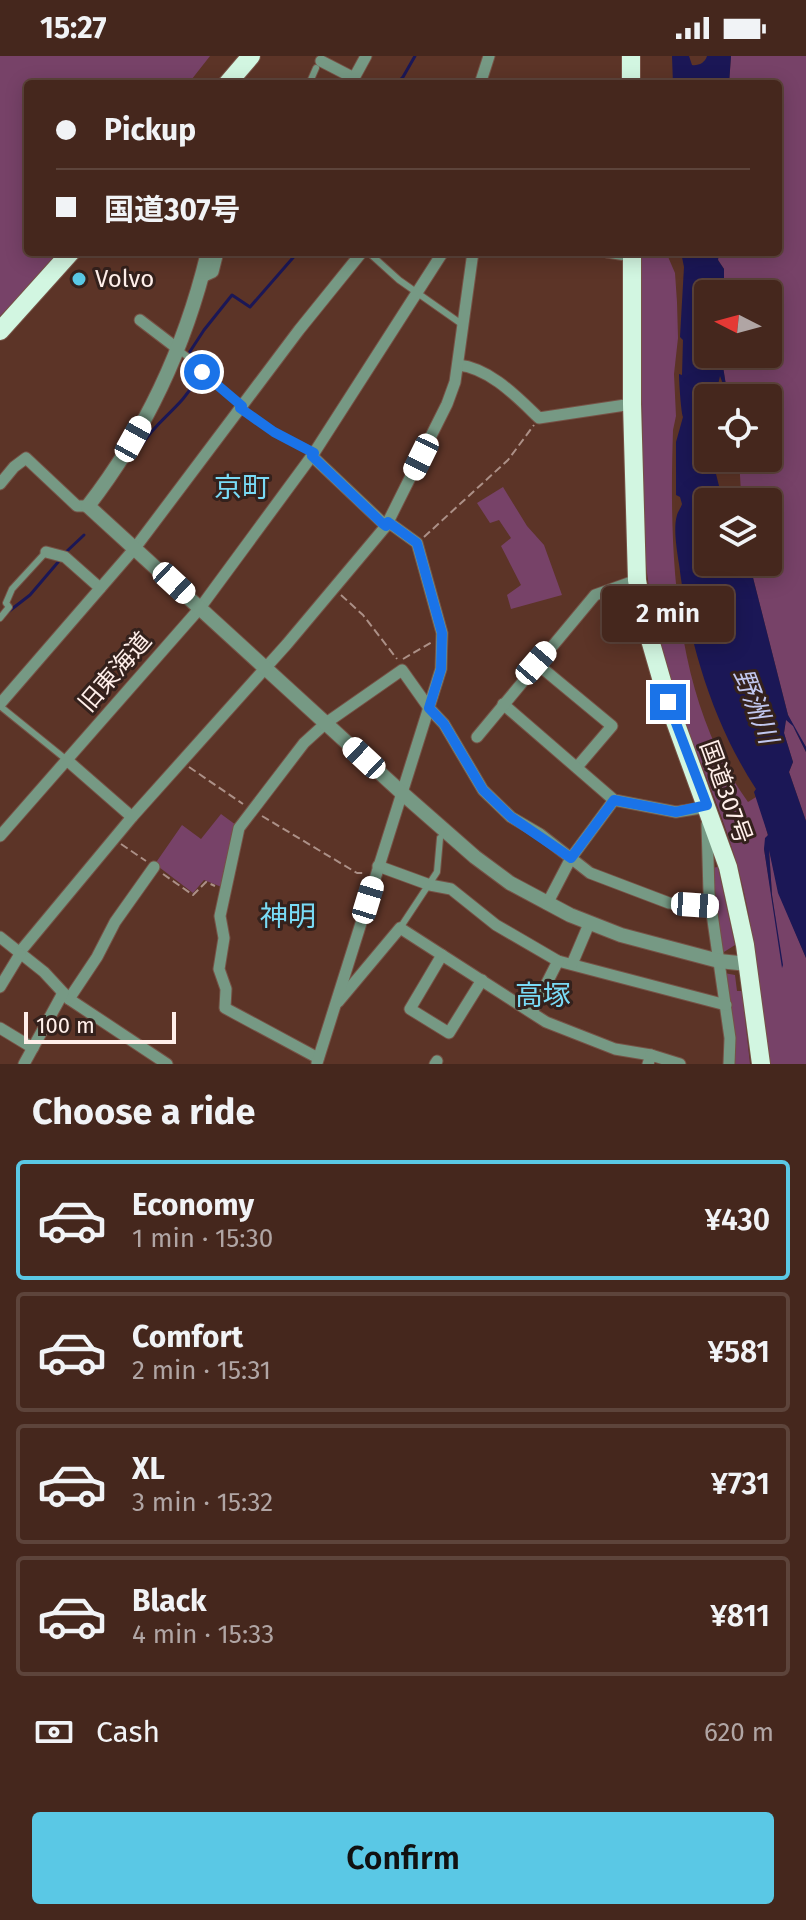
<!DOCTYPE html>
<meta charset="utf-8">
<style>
:root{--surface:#45271d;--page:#4c2f26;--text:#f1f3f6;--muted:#b0a5a4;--line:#5d443b;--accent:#5ac8e5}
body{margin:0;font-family:"Fira Sans","Noto Sans JP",sans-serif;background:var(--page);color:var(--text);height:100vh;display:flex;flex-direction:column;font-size:30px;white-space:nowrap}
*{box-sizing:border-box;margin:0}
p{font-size:26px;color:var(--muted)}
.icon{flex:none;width:44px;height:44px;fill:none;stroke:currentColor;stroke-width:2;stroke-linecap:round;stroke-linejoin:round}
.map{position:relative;height:1008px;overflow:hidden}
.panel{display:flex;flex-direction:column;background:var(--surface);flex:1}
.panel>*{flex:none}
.hud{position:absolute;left:24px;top:24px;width:758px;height:176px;border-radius:8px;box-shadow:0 4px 20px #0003,0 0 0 2px var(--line);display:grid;align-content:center;height:176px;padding:0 32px;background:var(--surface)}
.needle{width:52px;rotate:276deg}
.fabs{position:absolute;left:694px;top:224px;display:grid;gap:16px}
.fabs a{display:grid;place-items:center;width:88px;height:88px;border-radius:8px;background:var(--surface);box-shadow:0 4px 20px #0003,0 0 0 2px var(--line);font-size:40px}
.scale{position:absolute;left:24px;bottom:20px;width:152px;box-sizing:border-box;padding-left:8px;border:4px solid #ffefea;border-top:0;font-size:22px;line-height:28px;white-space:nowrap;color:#ffefea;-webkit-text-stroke:6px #34211c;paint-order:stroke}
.end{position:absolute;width:36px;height:36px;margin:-18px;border:10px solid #1a73e8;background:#fff;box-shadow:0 0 0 4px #fff}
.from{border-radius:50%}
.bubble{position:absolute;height:56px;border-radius:8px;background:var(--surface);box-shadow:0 4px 20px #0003,0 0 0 2px var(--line);font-size:26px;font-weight:600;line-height:56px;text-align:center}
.car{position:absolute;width:24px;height:48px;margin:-24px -12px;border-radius:10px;box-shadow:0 0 6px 2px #0007;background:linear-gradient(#fff 24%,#345 0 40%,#fff 0 76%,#345 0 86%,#fff 0)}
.hud b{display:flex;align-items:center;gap:28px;height:76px;font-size:30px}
.hud b+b{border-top:2px solid var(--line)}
.hud i{width:20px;height:20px;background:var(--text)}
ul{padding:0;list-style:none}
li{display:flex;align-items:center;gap:24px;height:120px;margin:0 16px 12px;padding:0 16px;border:4px solid var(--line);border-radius:8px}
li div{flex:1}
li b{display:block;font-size:30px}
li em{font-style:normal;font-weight:600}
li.active{border-color:var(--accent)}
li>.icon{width:72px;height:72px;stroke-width:1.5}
h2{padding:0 32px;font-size:36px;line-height:96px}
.pay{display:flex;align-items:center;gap:20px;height:88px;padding:0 32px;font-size:30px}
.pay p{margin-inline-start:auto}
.primary-button{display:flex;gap:16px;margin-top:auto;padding:16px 32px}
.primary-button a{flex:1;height:92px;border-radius:8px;background:var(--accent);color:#111;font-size:32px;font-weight:600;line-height:92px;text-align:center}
.status{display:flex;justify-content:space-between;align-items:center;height:56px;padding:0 40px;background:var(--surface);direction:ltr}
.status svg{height:22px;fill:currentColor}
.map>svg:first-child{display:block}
.green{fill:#774268}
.water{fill:#1b1756}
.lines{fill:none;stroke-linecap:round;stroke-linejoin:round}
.stream{stroke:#1b1756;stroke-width:3}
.service-casing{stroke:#765246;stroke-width:8}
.minor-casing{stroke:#765246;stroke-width:13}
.tertiary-casing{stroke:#765246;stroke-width:16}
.trunk-casing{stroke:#765246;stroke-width:20}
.path{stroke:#ac9087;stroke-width:2;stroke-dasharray:8 4;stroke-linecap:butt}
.service{stroke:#769984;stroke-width:6}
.minor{stroke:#769984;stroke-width:11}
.tertiary{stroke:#769984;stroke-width:14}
.trunk{stroke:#d2f6e1;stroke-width:18}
.route{stroke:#1a73e8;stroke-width:10}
.poi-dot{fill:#5ac8e5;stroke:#34211c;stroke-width:3}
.labels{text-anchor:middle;stroke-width:6;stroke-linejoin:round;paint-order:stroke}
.poi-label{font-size:24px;fill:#ffefea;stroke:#34211c;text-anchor:start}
.street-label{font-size:24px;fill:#ffefea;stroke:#34211c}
.water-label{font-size:26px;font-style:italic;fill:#c1c7ef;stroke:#34211c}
.quarter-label{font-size:28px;fill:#79dbf6;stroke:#34211c}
</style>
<div class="status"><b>15:27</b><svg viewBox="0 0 49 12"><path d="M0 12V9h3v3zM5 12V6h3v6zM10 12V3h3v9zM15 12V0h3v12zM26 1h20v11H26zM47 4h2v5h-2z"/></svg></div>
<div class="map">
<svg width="806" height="1008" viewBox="0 0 806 1008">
<rect width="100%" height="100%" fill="#5c3427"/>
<g class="green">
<polygon points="0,0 210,0 188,28 28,28 28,196 63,196 0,260"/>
<polygon points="731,0 806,0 806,691 794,672 806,696 806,765 789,716 793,706 784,677 786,663 793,669 788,659 749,506 768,506 768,446 746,446 746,440 741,437 739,402 768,402 768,342 728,342 721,298 768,298 768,238 724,238 724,213 718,204 719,196 778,196 778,28 729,28"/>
<path d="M 640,196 L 666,196 L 675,217 L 677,246 L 678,282 L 674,318 L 676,360 L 673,374 C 669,498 673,642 748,746 L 756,741 L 759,744 L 768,780 L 764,793 L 778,880 L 772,839 L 769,793 L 779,837 L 806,902 L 806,1008 L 768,1008 C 760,944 756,879 739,816 C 722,753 694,695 673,634 C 657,587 649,540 644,491 Z"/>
<polygon points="503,431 527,470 544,489 562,539 511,553 507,539 521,529 501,490 511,482 499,464 490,467 477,447"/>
<polygon points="221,758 236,769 224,832 204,824 193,837 155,808 182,769 201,783"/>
<polygon points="718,811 735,889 724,896 720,895 711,812"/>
<polygon points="724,917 735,919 737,935 742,935 750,1008 733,1008"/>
</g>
<g class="water">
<path d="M 672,0 L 689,0 L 692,9 C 698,10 705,7 707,0 L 731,0 L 729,28 L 673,28 Z"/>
<path d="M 681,196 L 719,196 L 718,204 L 724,213 L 724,238 L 708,238 L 708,298 L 721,298 L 728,342 L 720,320 L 715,342 L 708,342 L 708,402 L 712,402 L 723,446 L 708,446 L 708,506 L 749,506 L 788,659 L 806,691 L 806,696 L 793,670 L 786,664 L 784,677 L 793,706 L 789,716 L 806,765 L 806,902 L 778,837 L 769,794 L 772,839 L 783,909 L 782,912 L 764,793 L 765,782 L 768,779 L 754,736 L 756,733 C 713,667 689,588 679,508 C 677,495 673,472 677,459 C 678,455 681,452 682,448 L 680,441 L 676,439 L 676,386 L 683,361 C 681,356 679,325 679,318 L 682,319 L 683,284 L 680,281 L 684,211 Z"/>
</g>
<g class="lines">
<g class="stream">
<polyline points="396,28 403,21 415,0"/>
<path d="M 141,390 C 157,363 181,353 198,321 L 189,297 L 204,274 L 232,239 L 250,251 L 298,196"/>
<polyline points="66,496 84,479"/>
<polyline points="8,556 30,539 59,505"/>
</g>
<defs>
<g id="service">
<polyline points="309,28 316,12"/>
<polyline points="368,196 399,224 463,269"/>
<polyline points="180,295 200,310 202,316 242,350"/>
<polyline points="240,352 274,376 314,397"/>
<polyline points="0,562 9,551 6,547 12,533 46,496"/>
<polyline points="0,650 68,705"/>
<polyline points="400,872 437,816 440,782"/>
</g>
<g id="minor">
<polyline points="321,5 354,22 366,0"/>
<polyline points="480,28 489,0"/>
<polyline points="607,196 632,200"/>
<polyline points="202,221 213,216 218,196"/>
<polyline points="140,264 178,293"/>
<path d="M 458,309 C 490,312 517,341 539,362 L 632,348"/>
<polyline points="312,400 386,470"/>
<polyline points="0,428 14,411 26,402 77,450 88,450"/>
<polyline points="46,496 65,501 100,532"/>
<polyline points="536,607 612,670 577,711"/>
<polyline points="0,648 135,492 299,274 362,196"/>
<polyline points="503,648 614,744 676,756 707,751"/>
<polyline points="477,681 595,539 637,524"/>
<polyline points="68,705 132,761"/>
<polyline points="707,768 709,837 730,982 729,1008"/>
<polyline points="0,780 200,552 314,397 443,196"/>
<polyline points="378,810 430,829 451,833 496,869 558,905 726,949"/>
<polyline points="547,848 571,802 614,744"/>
<polyline points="0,881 44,916 69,943 167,1008"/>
<polyline points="19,897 132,761 287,588 386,470 447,348 455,326 473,196"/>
<polyline points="442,899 410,953 449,977 482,924"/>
<polyline points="572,908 589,868"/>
<polyline points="0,931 20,898"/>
<polyline points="69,943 97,901 115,866 154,811"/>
<polyline points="338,946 400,872 546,966 615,993 651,999 648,1008"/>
<polyline points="532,956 558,905"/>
<polyline points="0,972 33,992"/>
<polyline points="651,999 680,1008"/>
<polyline points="318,1002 225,952 226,933 219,913 224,882 220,860 239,772 304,687 326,667 402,614 429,652 444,668 483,734 511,761 540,778 590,817 669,847 711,851"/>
<polyline points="317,1007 441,613 442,577 417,487 388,466"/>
<polyline points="24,1008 63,937"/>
<polyline points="435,1008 437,1005"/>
</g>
<path id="tertiary" d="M 208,196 C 186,288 146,375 88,450 L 402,737 L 475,801 L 510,827 L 570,859 L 621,879 L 719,905 L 748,908"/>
<g id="trunk">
<polyline points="631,0 631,28"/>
<polyline points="227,28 251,0"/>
<polyline points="632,196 632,348 637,524 644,563 668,646 728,811 745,889 761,1008"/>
<polyline points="0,275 71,196"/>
</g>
</defs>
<use href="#service" class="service-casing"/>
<use href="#minor" class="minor-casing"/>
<use href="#tertiary" class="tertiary-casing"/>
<use href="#trunk" class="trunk-casing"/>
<g class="path">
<polyline points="424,481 508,404 534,369"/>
<polyline points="341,539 363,559 397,603"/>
<polyline points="403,603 432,586"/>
<polyline points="189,711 243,748"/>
<polyline points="262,760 357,817 364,817"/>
<polyline points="121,788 146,805"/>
<polyline points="163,818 193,839 206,826 215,830"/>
</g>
<use href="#service" class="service"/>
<use href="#minor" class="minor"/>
<use href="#tertiary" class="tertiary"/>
<use href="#trunk" class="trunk"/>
</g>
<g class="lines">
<polyline class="route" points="202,316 242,350 240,352 274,376 314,397 312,400 382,467 386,470 388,466 417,487 442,577 441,613 429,652 444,668 483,734 511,761 571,802 614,744 676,756 707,749 668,646"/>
</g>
<circle class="poi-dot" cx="79" cy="223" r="8"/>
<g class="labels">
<g class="poi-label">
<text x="95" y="231">Volvo</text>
</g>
<g class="street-label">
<text transform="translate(115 616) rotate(-49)" y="8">旧東海道</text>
<text transform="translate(726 736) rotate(70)" y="8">国道307号</text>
</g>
<g class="water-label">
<text transform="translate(756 650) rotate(69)" y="9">野洲川</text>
</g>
<g class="quarter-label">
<text x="242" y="441">京町</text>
<text x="288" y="870">神明</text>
<text x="543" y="949">高塚</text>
</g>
</g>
</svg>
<div class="fabs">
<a><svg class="needle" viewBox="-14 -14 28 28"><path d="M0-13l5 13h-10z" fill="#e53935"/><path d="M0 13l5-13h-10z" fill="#b0a5a4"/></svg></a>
<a><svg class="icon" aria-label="locate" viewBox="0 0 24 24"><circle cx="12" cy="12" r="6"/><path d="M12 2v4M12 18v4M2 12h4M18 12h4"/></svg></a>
<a><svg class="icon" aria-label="layers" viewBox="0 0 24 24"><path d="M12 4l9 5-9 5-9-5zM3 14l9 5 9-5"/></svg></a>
</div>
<div class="scale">100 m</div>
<i class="end from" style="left:202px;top:316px"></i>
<i class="end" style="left:668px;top:646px"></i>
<div class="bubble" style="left:602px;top:530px;width:132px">2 min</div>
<i class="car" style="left:133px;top:383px;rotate:29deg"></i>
<i class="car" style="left:421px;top:401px;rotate:206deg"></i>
<i class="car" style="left:174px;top:527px;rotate:133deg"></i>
<i class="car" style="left:536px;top:607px;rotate:41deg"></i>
<i class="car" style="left:364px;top:702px;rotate:313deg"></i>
<i class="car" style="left:368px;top:844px;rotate:17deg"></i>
<i class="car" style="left:695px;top:849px;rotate:94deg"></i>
<div class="hud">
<b><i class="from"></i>Pickup</b>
<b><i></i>国道307号</b>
</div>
</div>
<section class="panel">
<h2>Choose a ride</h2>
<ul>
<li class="active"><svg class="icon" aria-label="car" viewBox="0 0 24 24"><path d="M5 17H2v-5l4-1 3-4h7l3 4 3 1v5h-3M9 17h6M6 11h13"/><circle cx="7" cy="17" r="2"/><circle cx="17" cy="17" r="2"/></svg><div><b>Economy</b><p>1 min · 15:30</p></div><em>¥430</em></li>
<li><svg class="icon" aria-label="car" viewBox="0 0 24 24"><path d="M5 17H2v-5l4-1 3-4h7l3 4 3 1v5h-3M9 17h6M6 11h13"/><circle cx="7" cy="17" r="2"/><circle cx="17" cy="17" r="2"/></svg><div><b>Comfort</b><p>2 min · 15:31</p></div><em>¥581</em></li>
<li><svg class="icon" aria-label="car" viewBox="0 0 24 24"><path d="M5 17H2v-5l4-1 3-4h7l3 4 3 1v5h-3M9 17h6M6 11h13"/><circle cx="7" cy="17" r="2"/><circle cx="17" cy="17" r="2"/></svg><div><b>XL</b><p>3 min · 15:32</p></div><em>¥731</em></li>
<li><svg class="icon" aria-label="car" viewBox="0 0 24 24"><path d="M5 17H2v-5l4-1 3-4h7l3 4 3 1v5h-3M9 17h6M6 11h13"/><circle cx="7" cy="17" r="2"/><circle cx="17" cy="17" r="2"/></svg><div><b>Black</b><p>4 min · 15:33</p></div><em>¥811</em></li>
</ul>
<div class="pay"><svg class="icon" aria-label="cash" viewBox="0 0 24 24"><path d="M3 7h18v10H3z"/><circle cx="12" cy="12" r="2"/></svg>Cash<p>620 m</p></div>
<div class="primary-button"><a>Confirm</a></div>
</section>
